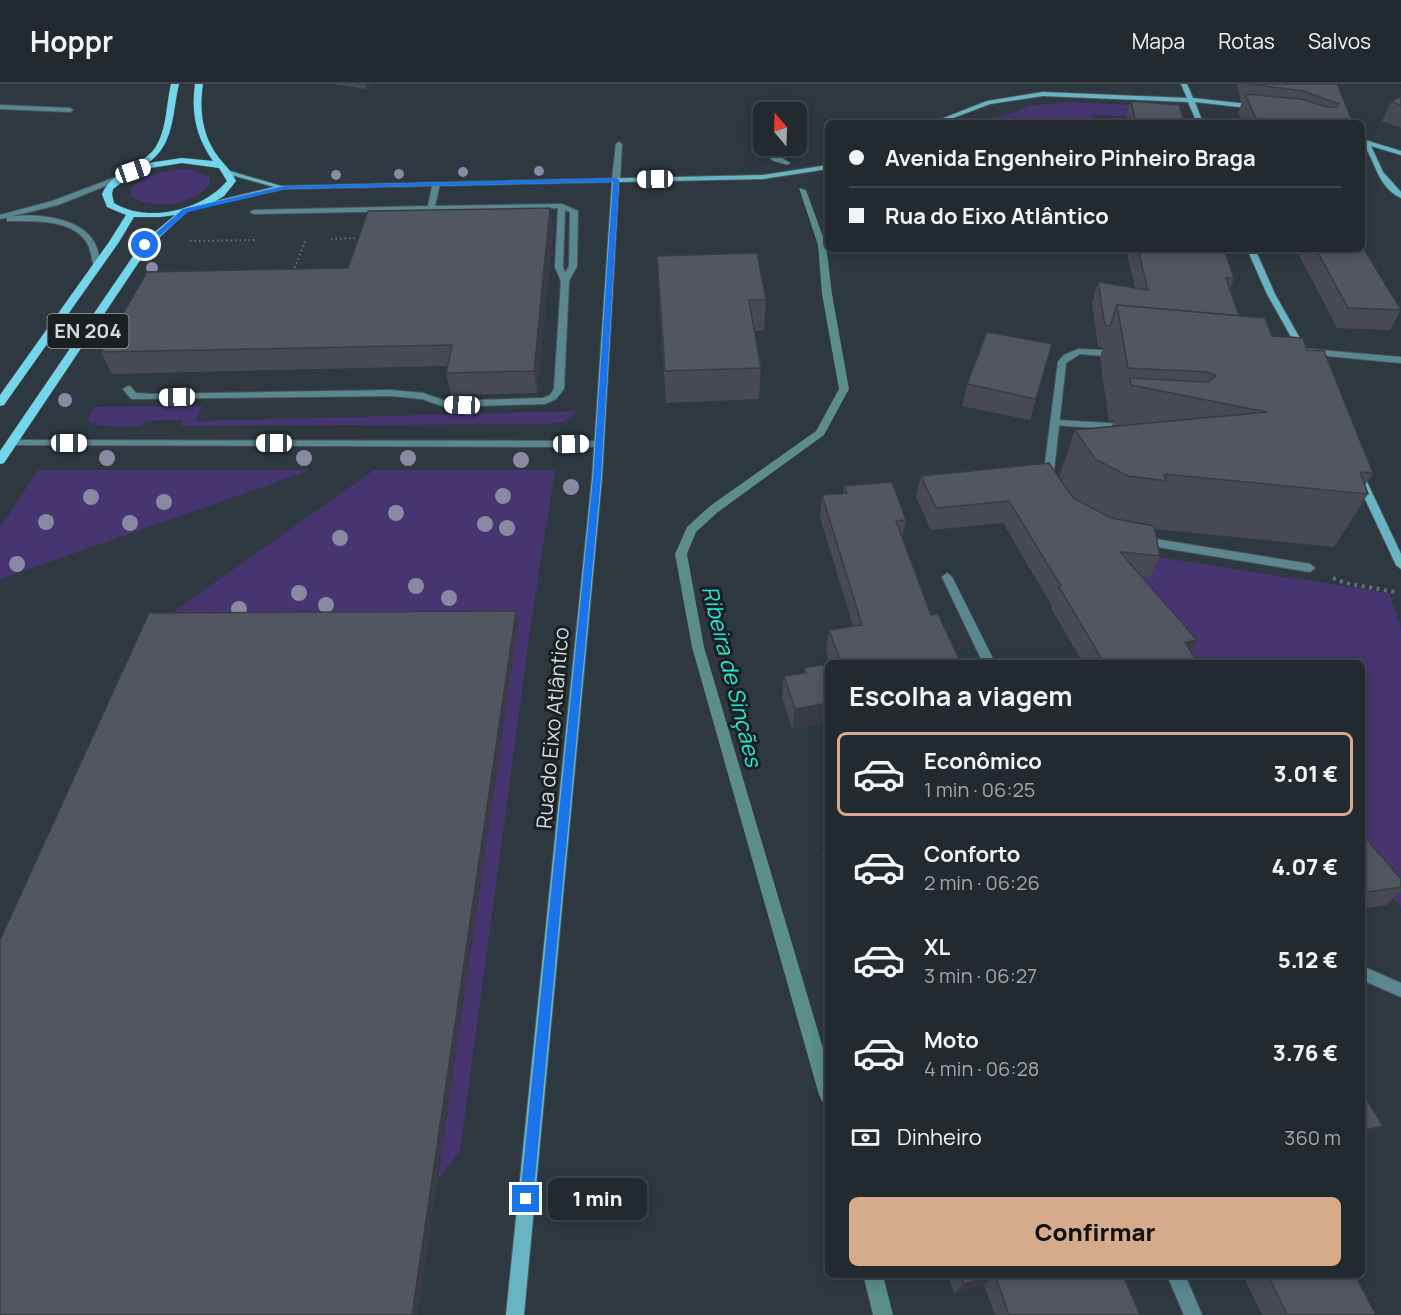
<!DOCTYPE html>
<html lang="pt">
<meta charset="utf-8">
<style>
:root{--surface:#222a30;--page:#2a3238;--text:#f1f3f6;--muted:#a2a7ab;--line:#3f464c;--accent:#d6ab8b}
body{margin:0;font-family:Manrope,sans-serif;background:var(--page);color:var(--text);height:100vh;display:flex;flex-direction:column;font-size:22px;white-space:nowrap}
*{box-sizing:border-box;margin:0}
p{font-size:20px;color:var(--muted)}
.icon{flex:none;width:33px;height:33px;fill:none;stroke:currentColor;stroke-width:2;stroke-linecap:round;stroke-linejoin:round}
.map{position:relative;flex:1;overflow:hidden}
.drawer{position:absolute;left:825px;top:576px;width:540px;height:618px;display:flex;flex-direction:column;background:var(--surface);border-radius:9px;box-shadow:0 3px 15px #0003,0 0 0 2px var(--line)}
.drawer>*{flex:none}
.hud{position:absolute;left:825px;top:36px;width:540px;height:132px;border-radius:9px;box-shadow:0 3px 15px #0003,0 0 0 2px var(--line);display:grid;align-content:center;height:132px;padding:0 24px;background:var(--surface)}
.needle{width:39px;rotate:341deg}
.controls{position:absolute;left:753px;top:18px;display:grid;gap:12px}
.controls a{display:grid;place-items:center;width:54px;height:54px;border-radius:9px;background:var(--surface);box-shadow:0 3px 15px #0003,0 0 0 2px var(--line);font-size:30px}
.end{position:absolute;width:27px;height:27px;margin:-14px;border:8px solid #1a73e8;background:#fff;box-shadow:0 0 0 3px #fff}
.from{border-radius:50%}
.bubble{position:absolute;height:42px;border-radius:9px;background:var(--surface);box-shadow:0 3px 15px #0003,0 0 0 2px var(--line);font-size:20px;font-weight:800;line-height:42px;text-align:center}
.car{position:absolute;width:18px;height:36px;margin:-18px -9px;border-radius:8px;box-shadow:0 0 4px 2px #0007;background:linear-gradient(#fff 24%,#345 0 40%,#fff 0 76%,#345 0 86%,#fff 0)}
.hud b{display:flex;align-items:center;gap:21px;height:57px;font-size:22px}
.hud b+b{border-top:2px solid var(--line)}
.hud i{width:15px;height:15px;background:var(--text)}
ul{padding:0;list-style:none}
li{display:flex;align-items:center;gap:18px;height:84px;margin:0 12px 9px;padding:0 12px;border:3px solid transparent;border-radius:9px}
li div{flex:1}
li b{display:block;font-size:22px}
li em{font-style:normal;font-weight:800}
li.current{border-color:var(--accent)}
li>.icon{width:54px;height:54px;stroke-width:1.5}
h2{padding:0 24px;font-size:27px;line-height:72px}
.pay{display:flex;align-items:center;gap:15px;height:66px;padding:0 24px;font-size:22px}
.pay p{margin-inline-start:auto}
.action{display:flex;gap:12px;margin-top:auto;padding:12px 24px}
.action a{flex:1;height:69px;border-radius:9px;background:var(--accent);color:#111;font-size:24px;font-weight:800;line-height:69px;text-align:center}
header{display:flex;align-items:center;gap:36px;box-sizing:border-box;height:84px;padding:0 30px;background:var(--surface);border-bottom:2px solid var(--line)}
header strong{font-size:28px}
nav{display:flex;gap:33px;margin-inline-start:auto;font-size:21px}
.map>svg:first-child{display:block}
.green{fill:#463570}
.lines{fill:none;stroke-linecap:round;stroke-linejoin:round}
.stream{fill:#5c8d89;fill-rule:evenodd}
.lane-casing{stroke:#4c555c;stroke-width:2}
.street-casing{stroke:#4c555c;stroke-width:2}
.secondary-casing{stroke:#4c555c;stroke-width:2}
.primary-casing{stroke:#4c555c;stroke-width:1}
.path-far1{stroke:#656e75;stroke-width:2;stroke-dasharray:1.5 3;stroke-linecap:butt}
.path{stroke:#656e75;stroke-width:4;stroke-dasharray:3 4.5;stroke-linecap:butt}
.lane{fill:#5a8790;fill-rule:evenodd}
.street{fill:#5a8790;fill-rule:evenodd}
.secondary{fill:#69b4c3;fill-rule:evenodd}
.primary{fill:#73d6ea;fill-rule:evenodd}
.tree{fill:#8989a4}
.wall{fill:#474a53}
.shaded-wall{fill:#393c44}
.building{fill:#525661;stroke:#393c44;stroke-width:1.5}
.route{fill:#1a73e8}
.labels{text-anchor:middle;stroke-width:6;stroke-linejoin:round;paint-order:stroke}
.shield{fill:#1a1f22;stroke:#9ca1a6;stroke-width:1.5}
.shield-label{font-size:20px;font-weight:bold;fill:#d3d9de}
.street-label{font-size:21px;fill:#d3d9de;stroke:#1a1f22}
.water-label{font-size:22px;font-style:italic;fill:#27ead7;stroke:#1a1f22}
</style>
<header>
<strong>Hoppr</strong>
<nav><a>Mapa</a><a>Rotas</a><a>Salvos</a></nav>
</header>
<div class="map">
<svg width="1401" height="1231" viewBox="0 0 1401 1231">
<rect width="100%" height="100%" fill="#2e3840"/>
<g class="green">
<polygon points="1071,18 1152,22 1180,36 1095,31 1093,39 978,39 1026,24 1026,22"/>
<path d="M 177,85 L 191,85 L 209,93 L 210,99 C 195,121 152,128 131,112 L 131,105 C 143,91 159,88 177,85 Z"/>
<path d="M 202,322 L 196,337 L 576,327 C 568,339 558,339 545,340 L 181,342 L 183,336 L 144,337 L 142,342 C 124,342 104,345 88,337 L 93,323 Z"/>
<polygon points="38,386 311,386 0,495 0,444"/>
<polygon points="374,386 555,386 531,539 460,1067 438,1095 508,608 156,540"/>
<polygon points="1093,463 1389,509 1401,543 1401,823 1362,778 1362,579 1192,579"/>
</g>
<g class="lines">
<g class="stream">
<path d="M 756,57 L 762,57 C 767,67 781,73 791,79 L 787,81 L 773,77 L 756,61 Z"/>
<polygon points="799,104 806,106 826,161 832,210 849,305 824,351 718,428 696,448 687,470 704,563 828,981 828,1020 822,1017 819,1011 692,563 675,470 687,443 710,422 816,347 839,305 822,210 818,161"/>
<polygon points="863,1191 883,1191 893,1231 873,1231"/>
</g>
<defs>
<g id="lane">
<path d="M 433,98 L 440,100 L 435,122 L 562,120 L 578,127 L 577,182 L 569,197 L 564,305 L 556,315 L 545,320 L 445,323 L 422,315 L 391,312 L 133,315 L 130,314 L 123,305 L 128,302 L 131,303 L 136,309 L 154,310 L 391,306 L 423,309 L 446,317 L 543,314 L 550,311 L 554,305 L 561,197 L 555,183 L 558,124 L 254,130 L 250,128 L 254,126 L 428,122 ZM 565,126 L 570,128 L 569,182 L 565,189 L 563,183 Z"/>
<polygon points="1056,336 1126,340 1131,343 1126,346 1053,341 1051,339"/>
</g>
<g id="street">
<polygon points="0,21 70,24 73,26 70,28 0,25"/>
<polygon points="619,58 622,60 620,96 616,98 612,96 616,60"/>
<polygon points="116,93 123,95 58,121 0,135 0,131 52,117"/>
<path d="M 7,133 C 33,129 79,132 94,158 C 98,164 99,173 101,180 L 94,182 C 91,174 91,165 87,159 C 73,135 34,137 10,137 L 7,137 Z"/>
<polygon points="1079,265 1102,266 1119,270 1115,273 1080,270 1066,279 1053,395 1048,398 1043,395 1058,278 1064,271"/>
<polygon points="1308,265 1401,273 1401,279 1305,270 1305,266"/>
<polygon points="12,356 599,357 604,360 599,363 9,361 7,359"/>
<polygon points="1143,453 1310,480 1315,484 1310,488 1139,460 1138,457"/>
<polygon points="947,489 952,493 995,579 983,579 942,493"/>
<polygon points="1362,882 1401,899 1401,913 1362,896"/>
<polygon points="1167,1191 1185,1191 1202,1231 1184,1231"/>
</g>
<g id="secondary">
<polygon points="1181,0 1187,0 1193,14 1257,21 1260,23 1257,25 1195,18 1203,39 1197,39 1188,18 1043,12 990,20 940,39 931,39 987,17 1043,8 1187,14"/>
<path d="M 1362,55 L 1401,67 L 1401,71 L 1371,62 L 1383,88 L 1401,108 L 1401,114 C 1376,102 1376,76 1362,59 Z"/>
<polygon points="828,81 828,85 763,95 619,98 602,394 524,1231 506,1231 592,394 612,98 285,105 203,123 199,121 274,103 228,90 228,88 230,87 281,102 763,91"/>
<polygon points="1247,165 1255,165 1275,210 1307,267 1306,269 1299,267 1267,210"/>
<polygon points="1362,395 1367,398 1401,470 1401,485 1396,481 1357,398"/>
</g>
<path id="primary" d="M 171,0 L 179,0 C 172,29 175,60 148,79 L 182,74 L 213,77 C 196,53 191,29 195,0 L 203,0 C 199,26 202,52 219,74 C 226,82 232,88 236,97 L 224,112 L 207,122 L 187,128 L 149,163 L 4,379 L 0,380 L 0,367 L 142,159 L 175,131 L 160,133 L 134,133 L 119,158 L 4,321 L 0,322 L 0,311 L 109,158 L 126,131 L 107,123 L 102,110 C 112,87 141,83 155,64 C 167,46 166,21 171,0 ZM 182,79 L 219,84 L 227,97 C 203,126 148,140 114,119 L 112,110 L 113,105 L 138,86 Z"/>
</defs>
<use href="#lane" class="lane-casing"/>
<use href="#street" class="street-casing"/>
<use href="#secondary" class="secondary-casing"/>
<use href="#primary" class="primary-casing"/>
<g class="path-far1">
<polyline points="331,155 359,154 360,151"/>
<polyline points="190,157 257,156"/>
<polyline points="293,188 306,155"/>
</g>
<polyline class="path" points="1333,494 1345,499 1395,508"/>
<use href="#lane" class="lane"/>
<use href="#street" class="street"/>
<use href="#secondary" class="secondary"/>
<use href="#primary" class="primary"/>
</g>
<g class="tree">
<circle cx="539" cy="87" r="5"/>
<circle cx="463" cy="88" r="5"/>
<circle cx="399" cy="90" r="5"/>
<circle cx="336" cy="91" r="5"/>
<circle cx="152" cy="184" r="6"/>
<circle cx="65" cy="316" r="7"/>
<circle cx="107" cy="374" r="8"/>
<circle cx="304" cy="374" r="8"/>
<circle cx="408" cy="374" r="8"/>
<circle cx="521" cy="376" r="8"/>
<circle cx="571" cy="403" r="8"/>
<circle cx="503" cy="412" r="8"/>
<circle cx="91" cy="413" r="8"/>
<circle cx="164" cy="418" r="8"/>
<circle cx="396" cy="429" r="8"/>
<circle cx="46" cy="438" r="8"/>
<circle cx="130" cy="439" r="8"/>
<circle cx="485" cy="440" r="8"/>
<circle cx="507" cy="444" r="8"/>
<circle cx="340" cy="454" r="8"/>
<circle cx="17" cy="480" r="8"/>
<circle cx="416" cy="502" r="8"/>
<circle cx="299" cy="509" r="8"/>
<circle cx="449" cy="514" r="8"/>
<circle cx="326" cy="521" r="8"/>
<circle cx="239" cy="525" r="8"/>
</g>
<g class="wall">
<polygon points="333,0 374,0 366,5"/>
<polygon points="1237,0 1337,0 1353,39 1243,39 1238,28 1242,18 1241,18"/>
<polygon points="1401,12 1401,44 1382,37 1391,18"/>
<polygon points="1131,17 1185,39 1126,39 1125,37"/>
<polygon points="1362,61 1367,74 1362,85"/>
<polygon points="553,144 537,309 451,311 446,289 447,282 112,290 101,268 348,184"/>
<polygon points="1126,165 1224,165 1234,194 1230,205 1239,232 1272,252 1307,266 1373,389 1365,401 1368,410 1334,463 1155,445 1160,472 1150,493 1141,492 1198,579 1083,579 1051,524 1052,522 1003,439 931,446 916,413 921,392 1059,393 1075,346 1112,342 1114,337 1109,337 1100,273 1103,263 1098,263 1092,219 1098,198 1135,204"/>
<polygon points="1296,165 1362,165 1401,226 1390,246 1337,244"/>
<polygon points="657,172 766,216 764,247 754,247 761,284 759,315 666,319 658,203"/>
<polygon points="967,300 1036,315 1030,336 962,322"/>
<polygon points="844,402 906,436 902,454 931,531 961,579 830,579 826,567 829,546 853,542 820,433 822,411 843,410"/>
<polygon points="828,580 828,646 826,640 792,645 782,613 784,592 804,589 804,584"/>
<polygon points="1362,750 1401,795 1401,807 1386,821 1362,825"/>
<polygon points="828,751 828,791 822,771 826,752"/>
<polygon points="948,1191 1123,1191 1140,1231 995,1231 984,1201 954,1209"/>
<polygon points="1243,1191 1355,1191 1376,1231 1262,1231"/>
</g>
<g class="shaded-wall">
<polygon points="365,0 374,0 366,5"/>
<polygon points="550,124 553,144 537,309 534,287"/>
<polygon points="516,527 518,538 418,1231 412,1231"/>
<polygon points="1197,556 1185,577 1185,558"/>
<polygon points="828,619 828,628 826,640 792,645 795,625"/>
<polygon points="1383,1042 1362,1055 1362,1047"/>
<polygon points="995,1191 984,1201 954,1209 964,1200"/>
</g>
<g class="building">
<polygon points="1248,0 1337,0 1353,39 1258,39 1245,10 1301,15 1327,23 1337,23 1339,20 1303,7"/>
<polygon points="1401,12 1401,21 1391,18"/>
<polygon points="1131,17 1179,21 1185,39 1136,39"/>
<polygon points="1362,61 1367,74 1362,73"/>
<polygon points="550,124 534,287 446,289 452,261 101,268 147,188 348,184 368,127"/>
<polygon points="1362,162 1401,226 1348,224 1316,165 1362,165"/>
<polygon points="1138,165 1224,165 1234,194 1226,194 1239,232 1117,221 1110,242 1105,241 1098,198 1148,206"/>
<polygon points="757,169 766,216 749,216 761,284 665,287 657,172"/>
<polygon points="1117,221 1265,234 1272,252 1303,254 1307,266 1324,267 1373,389 1360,388 1368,410 1164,390 1166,397 1128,392 1095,375 1075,346 1267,328 1131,301 1130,294 1208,298 1216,292 1208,288 1128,284"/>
<polygon points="987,248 1052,260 1036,315 967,300"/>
<polygon points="1049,379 1073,414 1111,434 1154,442 1160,472 1120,468 1197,556 1185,558 1198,579 1104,579 1059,503 1061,502 1009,417 936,424 921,392"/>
<polygon points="892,398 906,436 896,437 931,531 938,530 961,579 836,579 841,578 829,546 862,541 822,411 847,409 844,402"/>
<polygon points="516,527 412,1231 0,1231 0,856 149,529"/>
<polygon points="828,580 828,619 795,625 784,592 806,589 804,584"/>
<polygon points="1362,750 1401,795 1401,803 1362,809"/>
<polygon points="1362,1008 1383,1042 1362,1047"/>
<polygon points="961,1191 1123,1191 1140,1231 1009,1231 995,1191 964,1200"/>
<polygon points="1268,1191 1355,1191 1376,1231 1287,1231"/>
</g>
<polygon class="route" points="616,94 619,96 601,394 533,1115 531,1120 526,1122 522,1120 520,1115 593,394 613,98 285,105 188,128 147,163 142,161 183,125 285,102"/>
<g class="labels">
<rect class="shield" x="47.5" y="230" width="81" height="34" rx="4.5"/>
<g class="shield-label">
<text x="88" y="254">EN 204</text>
</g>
<g class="street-label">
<text transform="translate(553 644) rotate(-85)" y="7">Rua do Eixo Atlântico</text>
</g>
<g class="water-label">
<text transform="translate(732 592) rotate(76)" y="8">Ribeira de Sinçães</text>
</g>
</g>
</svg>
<div class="controls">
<a><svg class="needle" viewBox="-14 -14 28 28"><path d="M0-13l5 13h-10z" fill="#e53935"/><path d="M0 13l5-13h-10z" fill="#a2a7ab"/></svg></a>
</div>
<i class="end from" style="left:145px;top:161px"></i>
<i class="end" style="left:526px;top:1115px"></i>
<div class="bubble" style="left:548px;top:1094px;width:99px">1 min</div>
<i class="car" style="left:133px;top:87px;rotate:71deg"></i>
<i class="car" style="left:655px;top:95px;rotate:269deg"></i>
<i class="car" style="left:177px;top:313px;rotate:269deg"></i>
<i class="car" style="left:462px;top:321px;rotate:272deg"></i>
<i class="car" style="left:69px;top:359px;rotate:90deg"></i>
<i class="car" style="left:274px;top:359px;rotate:270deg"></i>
<i class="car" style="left:571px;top:360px;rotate:89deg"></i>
<div class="hud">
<b><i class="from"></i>Avenida Engenheiro Pinheiro Braga</b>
<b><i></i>Rua do Eixo Atlântico</b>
</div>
<section class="drawer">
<h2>Escolha a viagem</h2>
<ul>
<li class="current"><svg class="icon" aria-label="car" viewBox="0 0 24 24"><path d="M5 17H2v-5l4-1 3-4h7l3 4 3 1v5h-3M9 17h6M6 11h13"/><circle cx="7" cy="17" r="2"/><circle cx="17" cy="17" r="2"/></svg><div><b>Econômico</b><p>1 min · 06:25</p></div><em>3.01 €</em></li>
<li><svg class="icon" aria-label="car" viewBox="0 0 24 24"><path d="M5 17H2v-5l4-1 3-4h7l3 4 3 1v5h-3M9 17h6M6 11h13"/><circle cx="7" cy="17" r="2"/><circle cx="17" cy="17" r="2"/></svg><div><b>Conforto</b><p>2 min · 06:26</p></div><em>4.07 €</em></li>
<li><svg class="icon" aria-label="car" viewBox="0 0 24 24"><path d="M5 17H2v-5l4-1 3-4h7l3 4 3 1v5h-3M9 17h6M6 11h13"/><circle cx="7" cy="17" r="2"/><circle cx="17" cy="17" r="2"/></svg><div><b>XL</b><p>3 min · 06:27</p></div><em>5.12 €</em></li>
<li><svg class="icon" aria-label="car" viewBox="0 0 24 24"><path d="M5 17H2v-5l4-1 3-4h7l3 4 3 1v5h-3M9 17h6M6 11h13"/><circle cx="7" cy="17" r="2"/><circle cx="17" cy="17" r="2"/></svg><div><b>Moto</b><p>4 min · 06:28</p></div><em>3.76 €</em></li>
</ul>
<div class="pay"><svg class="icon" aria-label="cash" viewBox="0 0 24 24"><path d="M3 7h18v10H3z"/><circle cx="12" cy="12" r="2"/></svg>Dinheiro<p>360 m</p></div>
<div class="action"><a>Confirmar</a></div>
</section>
</div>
